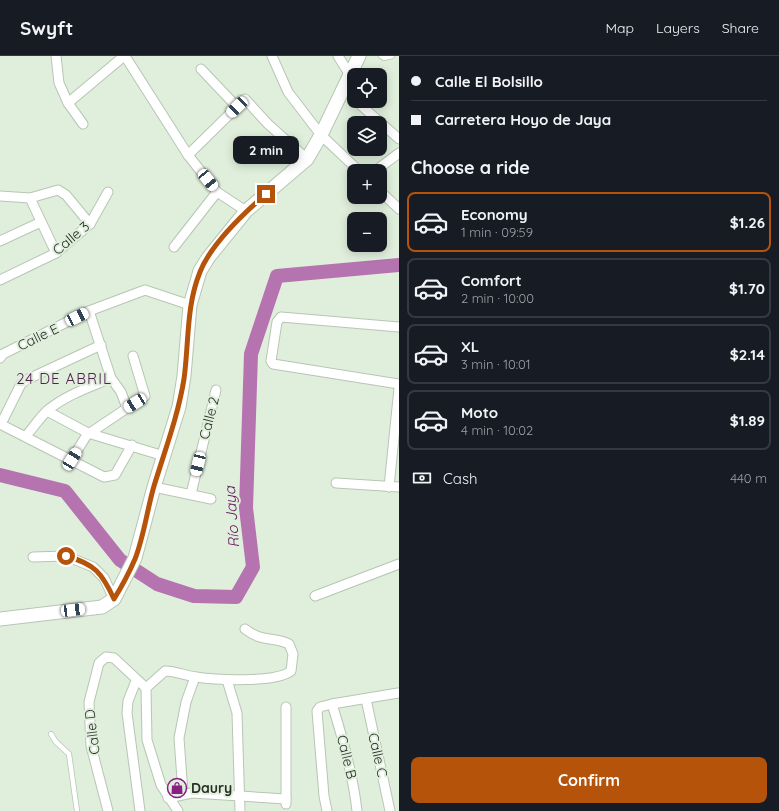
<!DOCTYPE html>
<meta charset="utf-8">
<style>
:root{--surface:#171b24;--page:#242831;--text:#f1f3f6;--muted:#9ea1a6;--line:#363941;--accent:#b45309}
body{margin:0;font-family:Quicksand,sans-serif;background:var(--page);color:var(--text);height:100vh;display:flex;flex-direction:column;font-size:15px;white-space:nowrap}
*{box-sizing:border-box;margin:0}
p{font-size:13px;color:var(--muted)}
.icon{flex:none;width:22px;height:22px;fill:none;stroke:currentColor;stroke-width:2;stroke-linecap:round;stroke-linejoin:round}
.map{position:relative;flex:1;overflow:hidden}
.side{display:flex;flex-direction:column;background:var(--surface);width:380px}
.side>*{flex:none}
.top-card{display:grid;align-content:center;height:88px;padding:0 12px;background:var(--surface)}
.tools{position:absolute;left:347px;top:12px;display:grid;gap:8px}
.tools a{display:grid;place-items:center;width:40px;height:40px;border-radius:8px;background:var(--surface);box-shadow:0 2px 10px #0003;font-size:20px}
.end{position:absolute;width:18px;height:18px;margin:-9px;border:5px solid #b45309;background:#fff;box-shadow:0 0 0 2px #fff}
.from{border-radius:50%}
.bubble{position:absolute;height:28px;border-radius:8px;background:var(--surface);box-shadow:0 2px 10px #0003;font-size:13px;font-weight:700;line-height:28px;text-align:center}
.car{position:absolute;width:12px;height:24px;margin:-12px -6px;border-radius:5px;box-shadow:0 0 3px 1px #0007;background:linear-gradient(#fff 24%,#345 0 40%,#fff 0 76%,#345 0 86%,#fff 0)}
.top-card b{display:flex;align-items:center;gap:14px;height:38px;font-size:15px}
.top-card b+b{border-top:1px solid var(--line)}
.top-card i{width:10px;height:10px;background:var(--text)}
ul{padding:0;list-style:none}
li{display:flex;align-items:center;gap:12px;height:60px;margin:0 8px 6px;padding:0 4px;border:2px solid var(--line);border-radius:8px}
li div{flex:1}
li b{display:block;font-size:15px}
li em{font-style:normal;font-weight:700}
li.on{border-color:var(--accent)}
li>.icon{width:36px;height:36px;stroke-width:1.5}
h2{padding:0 12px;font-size:18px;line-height:48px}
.pay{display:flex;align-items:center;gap:10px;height:44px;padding:0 12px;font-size:15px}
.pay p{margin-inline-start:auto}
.button{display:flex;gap:8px;margin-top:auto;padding:8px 12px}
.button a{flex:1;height:46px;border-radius:8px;background:var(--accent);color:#fff;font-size:16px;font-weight:700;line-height:46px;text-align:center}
header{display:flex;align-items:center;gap:24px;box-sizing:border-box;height:56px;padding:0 20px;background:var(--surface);border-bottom:1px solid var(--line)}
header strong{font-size:19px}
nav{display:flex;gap:22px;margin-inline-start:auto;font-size:14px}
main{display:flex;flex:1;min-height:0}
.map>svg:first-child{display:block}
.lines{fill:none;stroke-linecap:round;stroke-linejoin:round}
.river{stroke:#b573b0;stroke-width:14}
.lane-casing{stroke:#b7c6b4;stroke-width:6}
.street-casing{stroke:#b7c6b4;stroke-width:11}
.secondary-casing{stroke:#b7c6b4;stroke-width:15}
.lane{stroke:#fff;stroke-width:4.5}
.street{stroke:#fff;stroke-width:9}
.secondary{stroke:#fff;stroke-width:13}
.route{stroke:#b45309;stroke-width:5}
.labels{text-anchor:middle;stroke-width:4;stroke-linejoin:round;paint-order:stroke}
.street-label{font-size:14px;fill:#292f28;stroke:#e0efdc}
.poi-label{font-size:14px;font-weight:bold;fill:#292f28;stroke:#e0efdc;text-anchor:start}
.neighbourhood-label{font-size:15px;letter-spacing:1px;fill:#532150;stroke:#e0efdc}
.water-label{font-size:15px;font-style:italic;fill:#641160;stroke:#e0efdc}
</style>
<header>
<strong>Swyft</strong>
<nav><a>Map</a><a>Layers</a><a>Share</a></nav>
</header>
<main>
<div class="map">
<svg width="399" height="755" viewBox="0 0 399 755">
<rect width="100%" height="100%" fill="#e0efdc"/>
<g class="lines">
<polyline class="river" points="0,419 65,435 120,504 157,528 194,540 236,541 253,511 246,452 251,298 277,220 399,209"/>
<defs>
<g id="lane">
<polyline points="381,0 384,2 392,0"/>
<polyline points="51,678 56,686 69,698 77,755"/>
</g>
<g id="street">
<polyline points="56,0 59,27 68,47 83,68"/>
<polyline points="125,0 188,99 217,136 246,155"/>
<polyline points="272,0 288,36 321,79 359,115"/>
<polyline points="338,0 350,19"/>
<polyline points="201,13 237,51"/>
<polyline points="356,45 399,83"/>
<polyline points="68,47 124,0"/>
<polyline points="188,99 245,43 268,68 307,103"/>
<polyline points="375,115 399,97"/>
<polyline points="380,135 399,153"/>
<polyline points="0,140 30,142 58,134 66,139 90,168"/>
<polyline points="30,142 56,197"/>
<polyline points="0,185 41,166"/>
<polyline points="174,191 217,136"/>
<polyline points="0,224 56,197 90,168 108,136"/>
<polyline points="89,255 111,322 121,336 127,352"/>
<polyline points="399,271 281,261 277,266 271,305 273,308 399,328"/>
<polyline points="0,302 3,298 89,255 145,234 190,249"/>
<polyline points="47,355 88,377 164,400"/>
<polyline points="0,368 104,421 115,419 132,389"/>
<polyline points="1,368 21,328 26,324 101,289"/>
<polyline points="90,377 145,340 133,300"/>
<path d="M 26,380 C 33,372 40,361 48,354 C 66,339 90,331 111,322"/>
<polyline points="72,403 88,377"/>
<polyline points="336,427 399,431"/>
<polyline points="154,431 211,443"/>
<polyline points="389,431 399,332"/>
<polyline points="191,438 216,334"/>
<polyline points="33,501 66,500 93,511 104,522 114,543"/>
<polyline points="315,540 399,508"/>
<polyline points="227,624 237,657 240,755"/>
<polyline points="136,625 128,645 127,657 140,755"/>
<path d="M 146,632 L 165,615 C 176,615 186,620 196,621 C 216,624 276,627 291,615 L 293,598 L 289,588 C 273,580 263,587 245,573"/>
<polyline points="146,632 147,684 161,729 178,755"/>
<polyline points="366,643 390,755"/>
<path d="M 332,648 C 343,683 353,718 357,755"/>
<polyline points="183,737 179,682 186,646 195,621"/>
<polyline points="168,742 192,737 286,743"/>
<polyline points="286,748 286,651"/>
<polyline points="108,755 91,690 89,646 99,607 106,601 114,602 146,632"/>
<polyline points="327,755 324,740 317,655 320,651 332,648 398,637"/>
</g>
<polyline id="secondary" points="0,563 102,551 114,543 135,502 154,431 179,351 184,320 190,249 200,215 208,202 246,155 307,103 321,79 359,0"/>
</defs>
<use href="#lane" class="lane-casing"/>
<use href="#street" class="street-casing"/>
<use href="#secondary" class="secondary-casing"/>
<use href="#lane" class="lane"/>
<use href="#street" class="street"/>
<use href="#secondary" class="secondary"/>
</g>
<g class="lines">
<path class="route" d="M 66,500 C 95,508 102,517 114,543 C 122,530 129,517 135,503 C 144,480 147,454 154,430 C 165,394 178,360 184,323 C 189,287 186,250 200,216 C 211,188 244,157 266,138"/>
</g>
<defs>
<symbol id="shop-ring" viewBox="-11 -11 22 22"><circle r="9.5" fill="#e0efdc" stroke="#891f84" stroke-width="1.5"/><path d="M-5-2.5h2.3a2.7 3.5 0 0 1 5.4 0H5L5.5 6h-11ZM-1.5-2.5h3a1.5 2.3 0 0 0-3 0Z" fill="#891f84"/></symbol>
</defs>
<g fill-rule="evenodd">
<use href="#shop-ring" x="166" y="721" width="22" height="22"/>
</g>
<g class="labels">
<g class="street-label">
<text transform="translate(71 182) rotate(-40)" y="5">Calle 3</text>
<text transform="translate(38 281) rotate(-26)" y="5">Calle E</text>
<text transform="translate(209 362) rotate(-76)" y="5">Calle 2</text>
<text transform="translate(92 676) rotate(-97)" y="5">Calle D</text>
<text transform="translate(378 699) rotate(77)" y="5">Calle C</text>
<text transform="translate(347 701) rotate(76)" y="5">Calle B</text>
</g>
<g class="poi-label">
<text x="191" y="737">Daury</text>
</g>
<g class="neighbourhood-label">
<text x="64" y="328">24 DE ABRIL</text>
</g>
<g class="water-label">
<text transform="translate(232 461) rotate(-94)" y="5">Río Jaya</text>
</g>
</g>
</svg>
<div class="tools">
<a><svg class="icon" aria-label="locate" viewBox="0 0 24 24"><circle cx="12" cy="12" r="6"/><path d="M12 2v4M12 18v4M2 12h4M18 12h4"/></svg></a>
<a><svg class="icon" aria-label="layers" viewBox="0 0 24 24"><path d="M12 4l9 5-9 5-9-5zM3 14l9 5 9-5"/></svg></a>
<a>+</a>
<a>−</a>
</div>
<i class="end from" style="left:66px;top:500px"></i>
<i class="end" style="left:266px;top:138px"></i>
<div class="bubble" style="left:233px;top:80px;width:66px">2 min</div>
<i class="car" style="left:237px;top:51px;rotate:226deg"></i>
<i class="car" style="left:208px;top:124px;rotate:141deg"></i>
<i class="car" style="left:77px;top:261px;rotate:64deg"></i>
<i class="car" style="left:135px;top:347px;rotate:238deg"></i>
<i class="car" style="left:72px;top:403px;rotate:32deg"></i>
<i class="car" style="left:198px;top:408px;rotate:194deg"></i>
<i class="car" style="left:73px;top:554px;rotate:83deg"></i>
</div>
<section class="side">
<div class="top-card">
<b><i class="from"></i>Calle El Bolsillo</b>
<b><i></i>Carretera Hoyo de Jaya</b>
</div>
<h2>Choose a ride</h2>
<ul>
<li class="on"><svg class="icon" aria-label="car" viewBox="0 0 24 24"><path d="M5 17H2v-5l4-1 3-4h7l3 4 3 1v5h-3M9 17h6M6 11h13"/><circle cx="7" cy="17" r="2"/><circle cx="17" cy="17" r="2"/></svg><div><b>Economy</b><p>1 min · 09:59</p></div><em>$1.26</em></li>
<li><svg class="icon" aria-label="car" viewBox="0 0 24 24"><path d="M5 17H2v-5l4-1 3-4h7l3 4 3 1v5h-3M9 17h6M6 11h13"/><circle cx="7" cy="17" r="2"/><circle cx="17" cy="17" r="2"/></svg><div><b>Comfort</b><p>2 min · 10:00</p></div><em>$1.70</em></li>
<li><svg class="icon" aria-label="car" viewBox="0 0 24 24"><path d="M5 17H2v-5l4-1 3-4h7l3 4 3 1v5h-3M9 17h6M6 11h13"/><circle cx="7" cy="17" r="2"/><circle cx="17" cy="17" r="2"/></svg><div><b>XL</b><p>3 min · 10:01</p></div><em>$2.14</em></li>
<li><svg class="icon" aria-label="car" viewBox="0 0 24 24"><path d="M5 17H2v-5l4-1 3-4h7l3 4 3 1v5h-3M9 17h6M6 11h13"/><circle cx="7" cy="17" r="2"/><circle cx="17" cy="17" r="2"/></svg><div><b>Moto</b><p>4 min · 10:02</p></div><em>$1.89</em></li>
</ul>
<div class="pay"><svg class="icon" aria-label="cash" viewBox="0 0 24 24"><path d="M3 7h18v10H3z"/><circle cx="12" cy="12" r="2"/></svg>Cash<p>440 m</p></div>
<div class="button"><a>Confirm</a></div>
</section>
</main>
